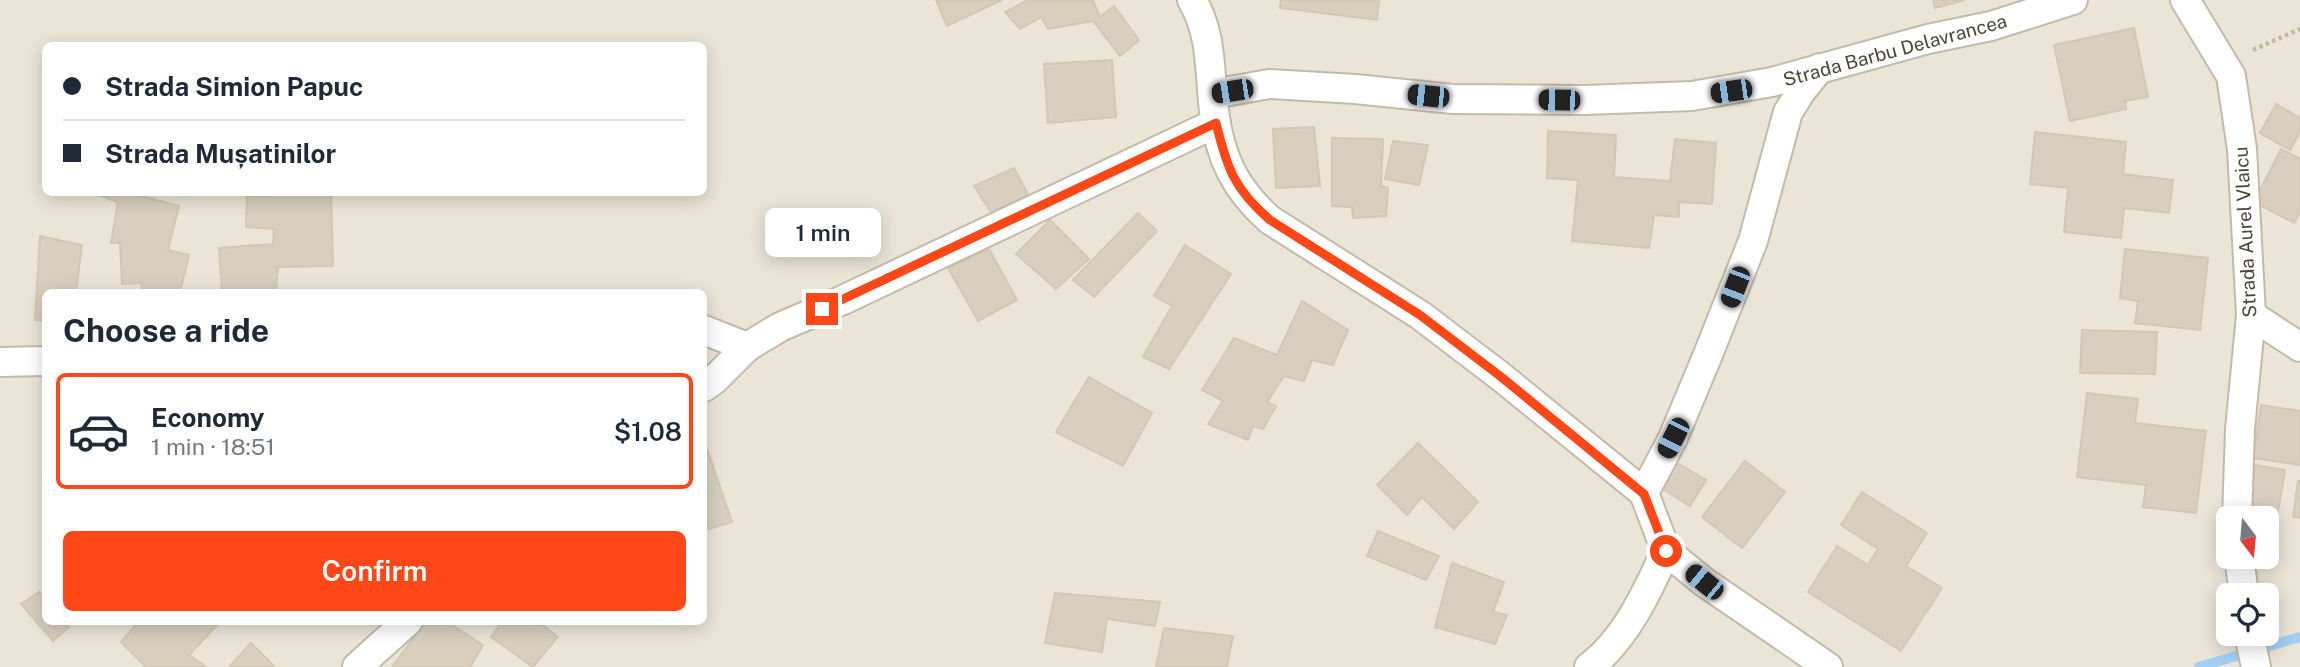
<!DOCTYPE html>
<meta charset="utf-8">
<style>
:root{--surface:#fff;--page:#f2f2f3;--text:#1f2937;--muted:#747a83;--line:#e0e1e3;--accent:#ff4717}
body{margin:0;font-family:"Public Sans",sans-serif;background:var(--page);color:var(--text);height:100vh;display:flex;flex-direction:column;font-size:26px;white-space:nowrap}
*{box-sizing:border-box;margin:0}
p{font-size:23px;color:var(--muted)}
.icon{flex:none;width:38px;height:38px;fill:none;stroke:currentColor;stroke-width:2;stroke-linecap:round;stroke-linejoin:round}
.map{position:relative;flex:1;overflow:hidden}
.side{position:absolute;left:42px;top:289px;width:665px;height:336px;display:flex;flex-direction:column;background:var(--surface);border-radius:10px;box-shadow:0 4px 18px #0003}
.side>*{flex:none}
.banner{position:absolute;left:42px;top:42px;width:665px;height:154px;border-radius:10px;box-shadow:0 4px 18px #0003;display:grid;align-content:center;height:154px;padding:0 21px;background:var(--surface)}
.needle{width:46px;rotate:164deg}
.controls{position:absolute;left:2216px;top:506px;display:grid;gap:14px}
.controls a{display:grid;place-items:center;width:63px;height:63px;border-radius:10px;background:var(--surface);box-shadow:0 4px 18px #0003;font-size:35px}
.end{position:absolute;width:32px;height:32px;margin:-16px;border:9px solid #ff4717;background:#fff;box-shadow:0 0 0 4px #fff}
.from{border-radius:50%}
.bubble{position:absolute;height:49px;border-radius:10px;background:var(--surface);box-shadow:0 4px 18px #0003;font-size:23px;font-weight:600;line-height:49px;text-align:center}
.car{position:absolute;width:21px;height:42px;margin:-21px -10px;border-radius:9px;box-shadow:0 0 5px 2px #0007;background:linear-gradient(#222 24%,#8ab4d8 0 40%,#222 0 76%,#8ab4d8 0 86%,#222 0)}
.banner b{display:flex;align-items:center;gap:24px;height:66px;font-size:26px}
.banner b+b{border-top:2px solid var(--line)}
.banner i{width:18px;height:18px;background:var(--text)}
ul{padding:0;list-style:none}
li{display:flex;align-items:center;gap:21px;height:116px;margin:0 14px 10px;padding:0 7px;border:4px solid transparent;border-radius:10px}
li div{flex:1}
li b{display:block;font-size:26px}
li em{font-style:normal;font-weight:600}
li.active{border-color:var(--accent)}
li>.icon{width:63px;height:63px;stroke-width:1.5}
h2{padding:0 21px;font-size:32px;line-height:84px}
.cta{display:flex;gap:14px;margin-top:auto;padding:14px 21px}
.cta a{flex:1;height:80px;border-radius:10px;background:var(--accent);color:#fff;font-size:28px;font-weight:600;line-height:80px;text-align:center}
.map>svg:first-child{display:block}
.residential{fill:#eae5d7;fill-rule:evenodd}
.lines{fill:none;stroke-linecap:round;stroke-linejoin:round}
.stream{stroke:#a3cff5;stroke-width:10}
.building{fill:#d8cfbe;stroke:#d3c8b1;stroke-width:2}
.minor-casing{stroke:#c2bbab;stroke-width:32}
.path{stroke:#c4b89b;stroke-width:4.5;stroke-dasharray:3.5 3.5;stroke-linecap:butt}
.minor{stroke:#fff;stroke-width:28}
.route{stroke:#ff4717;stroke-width:9}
.labels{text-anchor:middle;stroke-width:5;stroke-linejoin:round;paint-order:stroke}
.street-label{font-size:19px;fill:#4a4437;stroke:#fff}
</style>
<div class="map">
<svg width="2300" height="667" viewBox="0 0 2300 667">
<rect width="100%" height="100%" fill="#f5f2e9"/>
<path class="residential" d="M 0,0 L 2300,0 L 2300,667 L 0,667 ZM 46,46 L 704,46 L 704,192 L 46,192 ZM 46,292 L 704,292 L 704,621 L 46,621 ZM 2228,518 L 2266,518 L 2266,556 L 2228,556 ZM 2228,595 L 2266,595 L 2266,634 L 2228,634 Z"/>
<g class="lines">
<polyline class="stream" points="2199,667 2300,637"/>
</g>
<g class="building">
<polygon points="936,0 1002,0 947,26"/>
<polygon points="1028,0 1093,0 1100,17 1114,6 1139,40 1120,56 1093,21 1048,29 1041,17 1020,29 1005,12"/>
<polygon points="1281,0 1379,0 1377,20 1280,8"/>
<polygon points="1933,0 1965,0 1935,8"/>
<polygon points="2134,28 2148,97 2125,101 2126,109 2070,121 2054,45"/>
<polygon points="1112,60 1116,117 1048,123 1044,64"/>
<polygon points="2276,104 2300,118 2300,131 2290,150 2260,133"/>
<polygon points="1314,127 1320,186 1276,188 1273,129"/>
<polygon points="1548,131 1616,135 1614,177 1670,181 1675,139 1716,143 1712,204 1679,202 1679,217 1654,215 1649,248 1572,241 1578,180 1547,178"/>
<polygon points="2035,132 2126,142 2123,174 2173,180 2169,213 2124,208 2121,238 2064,232 2068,188 2030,184"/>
<polygon points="1332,138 1383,139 1381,186 1388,188 1386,216 1353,218 1352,207 1332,206"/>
<polygon points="1393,141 1428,145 1419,185 1385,179"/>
<polygon points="2281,149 2300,159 2300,212 2294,223 2254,202"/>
<polygon points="1014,168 1029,196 992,214 974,186"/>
<polygon points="90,192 143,192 141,196 179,206 168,250 189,255 180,292 141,292 142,283 122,284 120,243 111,243 118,202"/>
<polygon points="331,193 333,266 278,267 276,292 222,292 219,248 273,244 274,229 246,227 247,196"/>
<polygon points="1138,213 1157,231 1094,297 1073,280"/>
<polygon points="1050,220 1089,259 1056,289 1016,254"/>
<polygon points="40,236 82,245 76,292 46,292 46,321 35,320"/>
<polygon points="1185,245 1231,274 1169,369 1143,357 1172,306 1154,296"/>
<polygon points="989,249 1017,300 978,321 948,268"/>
<polygon points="2125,249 2208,258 2200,330 2135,323 2138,301 2120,298"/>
<polygon points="1302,301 1348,330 1333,365 1312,360 1304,381 1284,376 1267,402 1276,406 1263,429 1253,426 1248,440 1208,424 1223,401 1202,390 1234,338 1277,355"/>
<polygon points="2082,330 2157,332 2155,374 2080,373"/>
<polygon points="1089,377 1152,413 1123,466 1056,432"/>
<polygon points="2087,393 2138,399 2135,423 2206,431 2196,513 2143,507 2146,485 2077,477"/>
<polygon points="2261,405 2300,411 2300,465 2253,458"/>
<polygon points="704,440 732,522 708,529 704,515"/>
<polygon points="1418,443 1478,502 1454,529 1422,497 1407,515 1377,485"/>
<polygon points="1674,461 1706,480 1690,506 1658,486"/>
<polygon points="1745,461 1785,492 1742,548 1702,517"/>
<polygon points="2249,464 2285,470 2277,517 2241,511"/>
<polygon points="2298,481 2300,481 2300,518 2293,517"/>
<polygon points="1862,492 1927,533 1906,566 1942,588 1901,651 1808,592 1837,546 1868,565 1878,549 1841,525"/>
<polygon points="1378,531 1439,556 1426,580 1367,556"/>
<polygon points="1452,563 1504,582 1493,612 1507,615 1495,644 1435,627"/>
<polygon points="39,592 46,600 46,621 64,621 69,627 53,641 21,604"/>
<polygon points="1055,593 1160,602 1155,626 1107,619 1102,652 1045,643"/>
<polygon points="139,621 221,621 189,655 206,667 146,667 121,642"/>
<polygon points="426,621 446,621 483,645 470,667 392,667"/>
<polygon points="503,621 542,621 540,623 558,637 533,667 491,637"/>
<polygon points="1164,628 1233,636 1227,667 1156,667"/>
<polygon points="251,643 275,667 229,667"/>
</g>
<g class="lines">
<defs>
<g id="minor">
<path d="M 1192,0 C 1213,36 1209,71 1214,111 C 1220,158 1235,189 1270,220 L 1420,315 L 1500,376 L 1644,493 L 1666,551 L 1704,582 L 1828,667"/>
<polyline points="2185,0 2231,76 2242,149 2251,315 2240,429 2237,518"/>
<polyline points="1213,94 1269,84 1355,89 1453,99 1585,100 1692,96 1772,82 1928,39 1991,26 2073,0"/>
<polyline points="2251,315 2300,347"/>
<polyline points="704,330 747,347"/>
<polyline points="0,362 46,361"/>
<polyline points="704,387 714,380 747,347 780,327 843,300 1216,123"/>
<polyline points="1644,493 1673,438 1707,357 1753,241 1788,112 1802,90 1820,68"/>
<polyline points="2239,556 2244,595"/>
<polyline points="2249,634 2256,667"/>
<polyline points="357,667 408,621"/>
<path d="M 1589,667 C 1626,639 1647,592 1666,551"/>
</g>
</defs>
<use href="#minor" class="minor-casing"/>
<polyline class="path" points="2253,50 2300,29"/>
<use href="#minor" class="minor"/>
</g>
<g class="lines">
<path class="route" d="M 822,309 L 1216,123 C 1227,168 1234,189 1270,220 L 1420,315 L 1500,376 L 1644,494 L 1666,551"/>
</g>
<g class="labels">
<g class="street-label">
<text transform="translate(1895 50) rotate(-15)" y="7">Strada Barbu Delavrancea</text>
<text transform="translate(2245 232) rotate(-93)" y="7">Strada Aurel Vlaicu</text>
</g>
</g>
</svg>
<div class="controls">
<a><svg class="needle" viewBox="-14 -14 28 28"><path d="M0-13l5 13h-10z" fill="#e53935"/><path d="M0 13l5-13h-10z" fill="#747a83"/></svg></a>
<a><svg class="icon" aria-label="locate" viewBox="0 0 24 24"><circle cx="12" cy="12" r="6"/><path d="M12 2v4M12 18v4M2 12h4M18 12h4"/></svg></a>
</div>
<i class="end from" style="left:1666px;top:551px"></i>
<i class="end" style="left:822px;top:309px"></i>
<div class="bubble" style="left:765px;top:208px;width:116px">1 min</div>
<i class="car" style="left:1232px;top:91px;rotate:261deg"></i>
<i class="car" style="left:1731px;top:91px;rotate:262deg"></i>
<i class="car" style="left:1428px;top:96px;rotate:276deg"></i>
<i class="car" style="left:1559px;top:100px;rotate:271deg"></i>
<i class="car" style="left:1735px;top:287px;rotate:201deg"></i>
<i class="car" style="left:1673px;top:438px;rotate:207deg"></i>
<i class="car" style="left:1704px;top:582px;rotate:309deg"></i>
<div class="banner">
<b><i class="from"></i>Strada Simion Papuc</b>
<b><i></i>Strada Mușatinilor</b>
</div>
<section class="side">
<h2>Choose a ride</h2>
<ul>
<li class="active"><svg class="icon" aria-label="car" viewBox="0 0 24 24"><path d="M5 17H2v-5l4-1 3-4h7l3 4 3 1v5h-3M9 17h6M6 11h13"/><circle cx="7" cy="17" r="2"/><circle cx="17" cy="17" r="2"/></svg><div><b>Economy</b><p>1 min · 18:51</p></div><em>$1.08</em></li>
</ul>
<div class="cta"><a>Confirm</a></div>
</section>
</div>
